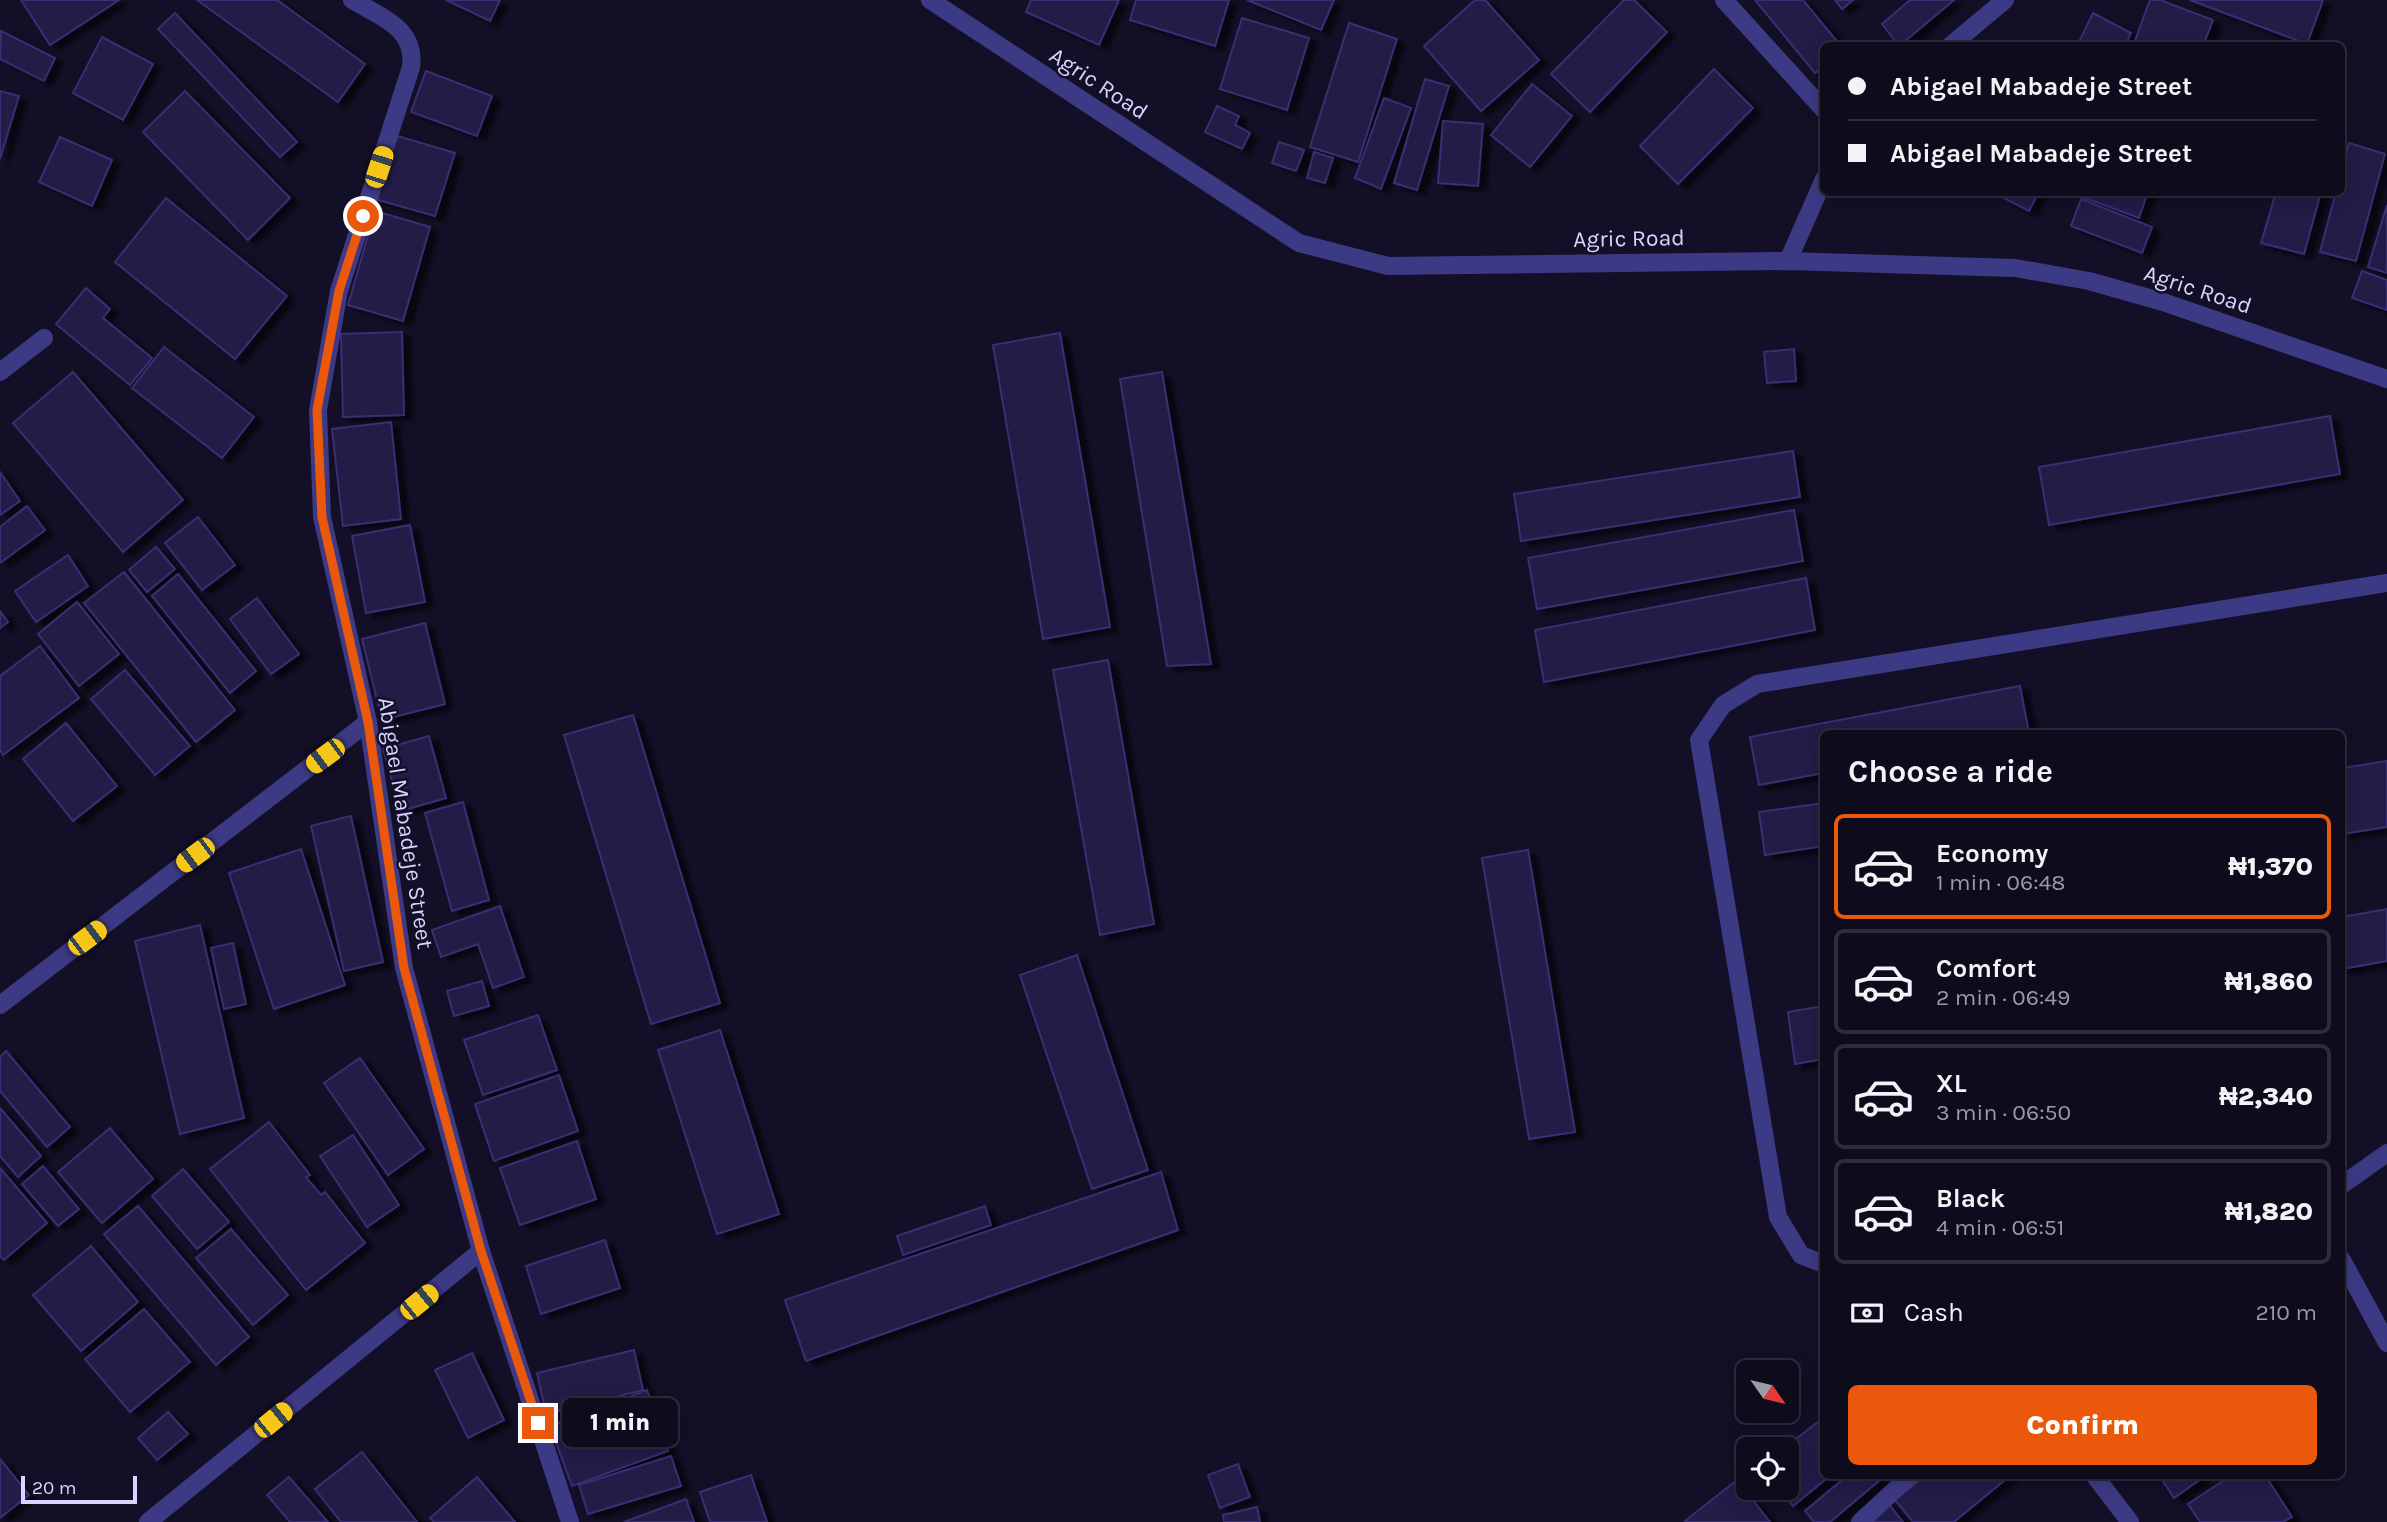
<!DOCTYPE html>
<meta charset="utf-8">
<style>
:root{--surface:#0e0b1c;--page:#1c1929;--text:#f1f3f6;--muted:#9b9ba3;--line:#2e2b3b;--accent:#ea580c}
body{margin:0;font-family:Karla,sans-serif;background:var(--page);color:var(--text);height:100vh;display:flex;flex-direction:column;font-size:26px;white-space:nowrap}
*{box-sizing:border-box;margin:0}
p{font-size:23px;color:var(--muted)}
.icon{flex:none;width:38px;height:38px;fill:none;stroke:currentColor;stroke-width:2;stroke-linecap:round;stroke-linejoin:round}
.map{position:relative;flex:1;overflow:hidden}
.panel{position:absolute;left:1820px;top:730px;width:525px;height:749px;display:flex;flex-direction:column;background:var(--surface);border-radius:10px;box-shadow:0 4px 18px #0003,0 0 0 2px var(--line)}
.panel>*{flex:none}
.banner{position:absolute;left:1820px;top:42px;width:525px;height:154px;border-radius:10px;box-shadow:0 4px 18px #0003,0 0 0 2px var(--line);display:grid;align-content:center;height:154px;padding:0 28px;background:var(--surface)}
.needle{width:46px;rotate:124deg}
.controls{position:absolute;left:1736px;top:1360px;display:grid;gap:14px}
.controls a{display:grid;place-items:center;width:63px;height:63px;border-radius:10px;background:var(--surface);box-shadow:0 4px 18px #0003,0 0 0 2px var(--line);font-size:35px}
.scale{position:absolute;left:21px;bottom:18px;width:116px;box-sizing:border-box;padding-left:7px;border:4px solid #d9d4ff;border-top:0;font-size:19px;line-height:24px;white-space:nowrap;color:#d9d4ff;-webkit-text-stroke:5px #130f26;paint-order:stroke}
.end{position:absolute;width:32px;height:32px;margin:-16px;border:9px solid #ea580c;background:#fff;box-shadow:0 0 0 4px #fff}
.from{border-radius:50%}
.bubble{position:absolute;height:49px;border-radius:10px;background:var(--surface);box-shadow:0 4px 18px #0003,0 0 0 2px var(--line);font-size:23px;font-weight:800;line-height:49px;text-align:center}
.car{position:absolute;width:21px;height:42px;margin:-21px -10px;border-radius:9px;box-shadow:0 0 5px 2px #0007;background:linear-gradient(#f5c518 24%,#345 0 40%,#f5c518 0 76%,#345 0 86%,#f5c518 0)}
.banner b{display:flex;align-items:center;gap:24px;height:66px;font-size:26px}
.banner b+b{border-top:2px solid var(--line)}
.banner i{width:18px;height:18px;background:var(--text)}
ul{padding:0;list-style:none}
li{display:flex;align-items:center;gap:21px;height:105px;margin:0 14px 10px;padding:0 14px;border:4px solid var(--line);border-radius:10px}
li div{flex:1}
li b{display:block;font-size:26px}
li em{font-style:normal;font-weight:800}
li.on{border-color:var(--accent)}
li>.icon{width:63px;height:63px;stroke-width:1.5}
h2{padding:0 28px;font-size:32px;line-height:84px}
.pay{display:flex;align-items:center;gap:18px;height:77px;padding:0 28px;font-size:26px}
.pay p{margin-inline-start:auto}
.primary-button{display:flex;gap:14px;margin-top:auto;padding:14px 28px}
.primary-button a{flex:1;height:80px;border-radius:10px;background:var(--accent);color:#fff;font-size:28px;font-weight:800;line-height:80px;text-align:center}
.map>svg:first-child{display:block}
.building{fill:#241b47;stroke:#3b2d73;stroke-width:2;filter:url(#shadow)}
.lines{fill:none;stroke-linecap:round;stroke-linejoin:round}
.minor{stroke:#3d3a85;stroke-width:18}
.route{stroke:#ea580c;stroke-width:9}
.labels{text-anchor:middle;stroke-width:5;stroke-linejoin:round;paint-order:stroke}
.street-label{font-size:23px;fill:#d9d4ff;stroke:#130f26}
</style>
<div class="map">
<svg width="2387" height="1522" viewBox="0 0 2387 1522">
<defs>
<filter id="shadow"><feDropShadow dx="8" dy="4.5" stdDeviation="2" flood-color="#0009"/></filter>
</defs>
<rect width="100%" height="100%" fill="#130f26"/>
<g class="building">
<polygon points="21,0 119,0 50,45"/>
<polygon points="197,0 277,0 365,64 338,102"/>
<polygon points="446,0 500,0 490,21"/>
<polygon points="1031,0 1119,0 1099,45 1026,12"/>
<polygon points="1136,0 1229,0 1215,46 1130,20"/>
<polygon points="1247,0 1334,0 1321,30"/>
<polygon points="1475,0 1485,0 1539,60 1481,111 1424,46"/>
<polygon points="1624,0 1634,0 1667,32 1590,112 1551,74"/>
<polygon points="1755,0 1803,0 1841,46 1824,46 1824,66 1815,73"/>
<polygon points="1835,0 1853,0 1842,9"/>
<polygon points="1910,0 1954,0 1899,46 1882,24"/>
<polygon points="2150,0 2160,0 2213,20 2203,46 2133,46"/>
<polygon points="2190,0 2323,0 2307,44"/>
<polygon points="175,13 297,142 280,157 158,29"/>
<polygon points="2093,13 2131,33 2125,46 2077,46"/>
<polygon points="1242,18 1309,38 1287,110 1220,89"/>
<polygon points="1349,23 1397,39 1358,162 1310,147"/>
<polygon points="1,31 55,58 44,81 0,59"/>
<polygon points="102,37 153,64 123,120 73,93"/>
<polygon points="1714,69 1753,108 1678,184 1640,146"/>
<polygon points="426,71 492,96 477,136 411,112"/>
<polygon points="1425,79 1449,86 1417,190 1394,183"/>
<polygon points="1532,84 1572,116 1530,167 1491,135"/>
<polygon points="0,91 19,96 0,159"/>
<polygon points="185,91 290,198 248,240 143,132"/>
<polygon points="1384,98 1411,108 1381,189 1355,178"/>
<polygon points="1217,106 1239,116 1235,125 1250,133 1242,149 1205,132"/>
<polygon points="1443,121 1483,124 1478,186 1438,183"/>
<polygon points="394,135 455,153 435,216 375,199"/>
<polygon points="60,137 112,160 92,206 39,182"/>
<polygon points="1279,142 1304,150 1296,171 1272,163"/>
<polygon points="2349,143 2385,154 2356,261 2320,252 2336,192 2342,192 2342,172"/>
<polygon points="1314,152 1333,158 1325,183 1307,178"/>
<polygon points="2007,192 2039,192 2029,211 2004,198"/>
<polygon points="2078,192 2148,192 2139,218 2077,195"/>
<polygon points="2276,192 2321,192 2304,254 2261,243"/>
<polygon points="166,198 287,296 235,359 115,262"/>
<polygon points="2081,199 2152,227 2142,253 2071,226"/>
<polygon points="2387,205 2387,273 2368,267"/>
<polygon points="375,211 430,227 403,321 348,305"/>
<polygon points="2362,271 2387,280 2387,310 2352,298"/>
<polygon points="86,288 110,309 103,318 152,358 130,385 56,324"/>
<polygon points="402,332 404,415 343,417 341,334"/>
<polygon points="1060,333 1110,627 1043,639 993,345"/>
<polygon points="164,347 254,417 222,458 132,388"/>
<polygon points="1794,349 1796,381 1767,383 1764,352"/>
<polygon points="73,372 183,500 123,552 13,423"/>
<polygon points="1162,372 1211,664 1167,666 1120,379"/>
<polygon points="2330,416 2340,474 2049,525 2039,467"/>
<polygon points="391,422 401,519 343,526 332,429"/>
<polygon points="1793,451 1800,497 1521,541 1514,494"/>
<polygon points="0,472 20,501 0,515"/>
<polygon points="27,506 45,530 0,563 0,527"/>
<polygon points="1794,510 1803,561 1537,609 1528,558"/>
<polygon points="198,517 235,565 202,590 165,543"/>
<polygon points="410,525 425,602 366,613 352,536"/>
<polygon points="156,547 175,569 147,592 129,570"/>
<polygon points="68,555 88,586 36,622 15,591"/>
<polygon points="124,572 235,710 196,742 84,603"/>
<polygon points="178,574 256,671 230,693 152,596"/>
<polygon points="1806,578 1815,630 1544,682 1535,630"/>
<polygon points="257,598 299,654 271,674 230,619"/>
<polygon points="77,602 119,654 79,686 38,634"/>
<polygon points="0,611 8,622 0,628"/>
<polygon points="425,623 445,704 382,720 362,639"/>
<polygon points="40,646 79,698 3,755 0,750 0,676"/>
<polygon points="1108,660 1154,924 1100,935 1053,670"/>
<polygon points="125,670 190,746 155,775 91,699"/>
<polygon points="2020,686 2029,733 1824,733 1824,773 1759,785 1750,737"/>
<polygon points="633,715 720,1003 651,1024 564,735"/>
<polygon points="66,723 117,786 73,821 23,759"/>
<polygon points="429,736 446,798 401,811 383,749"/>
<polygon points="2387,761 2387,827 2342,834 2342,768"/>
<polygon points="463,802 489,900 452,911 425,813"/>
<polygon points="1824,803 1824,846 1765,855 1759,812"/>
<polygon points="351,816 383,962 344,971 311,826"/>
<polygon points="301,849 345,985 274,1009 229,873"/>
<polygon points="1528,850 1575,1132 1529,1139 1482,858"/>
<polygon points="500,906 524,977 493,988 478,944 441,957 432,930"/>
<polygon points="2387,909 2387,961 2342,969 2342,917"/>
<polygon points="200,925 244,1118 180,1134 135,941"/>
<polygon points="233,943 246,1004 224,1009 211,948"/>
<polygon points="1077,955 1148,1170 1092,1189 1020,975"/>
<polygon points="482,981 489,1006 454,1016 447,991"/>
<polygon points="1824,1006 1824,1059 1795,1064 1788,1012"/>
<polygon points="538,1015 557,1070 483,1095 464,1040"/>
<polygon points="720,1030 779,1214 717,1234 658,1050"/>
<polygon points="6,1051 70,1127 47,1147 0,1091 0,1057"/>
<polygon points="360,1058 424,1149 388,1175 324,1083"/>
<polygon points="559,1075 578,1131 494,1161 475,1104"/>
<polygon points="0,1108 41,1156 18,1177 0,1156"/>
<polygon points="269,1122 310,1175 306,1177 310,1182 321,1195 325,1192 365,1243 306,1290 210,1169"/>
<polygon points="110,1128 153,1179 102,1223 58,1172"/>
<polygon points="353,1135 399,1205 367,1227 320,1156"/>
<polygon points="577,1141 596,1199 520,1225 500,1168"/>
<polygon points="43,1166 79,1209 58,1226 22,1184"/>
<polygon points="0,1168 47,1223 4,1260 0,1256"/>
<polygon points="183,1169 229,1222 197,1249 152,1196"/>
<polygon points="1161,1172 1178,1230 806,1361 785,1300"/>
<polygon points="138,1206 249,1337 216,1365 104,1234"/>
<polygon points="985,1206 991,1225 903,1255 897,1236"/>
<polygon points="231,1229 288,1295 253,1325 196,1258"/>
<polygon points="605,1240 620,1288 541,1314 526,1266"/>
<polygon points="91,1246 138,1302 81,1351 33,1295"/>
<polygon points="144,1309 190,1362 130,1412 85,1359"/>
<polygon points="634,1350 643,1390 546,1414 537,1373"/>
<polygon points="472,1353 504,1420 468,1438 435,1370"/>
<polygon points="647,1390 668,1451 572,1486 550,1426"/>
<polygon points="168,1412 188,1434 157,1460 138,1438"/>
<polygon points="1823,1418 1824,1475 1831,1475 1793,1506 1778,1488 1787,1488 1787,1449 1783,1449"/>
<polygon points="362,1452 417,1522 341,1522 315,1489"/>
<polygon points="671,1456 681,1486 588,1514 579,1485"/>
<polygon points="0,1459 29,1495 0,1518"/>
<polygon points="1238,1464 1250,1497 1220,1508 1208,1475"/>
<polygon points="751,1475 767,1522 710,1522 700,1492"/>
<polygon points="1848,1475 1876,1475 1880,1480 1830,1522 1814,1522 1805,1511"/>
<polygon points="1926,1475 2011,1475 1954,1522 1913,1522 1895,1500"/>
<polygon points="2159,1475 2199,1475 2201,1479 2174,1498"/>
<polygon points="2232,1475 2265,1475 2292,1517 2283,1522 2200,1522 2188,1504"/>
<polygon points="289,1477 328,1522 290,1522 267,1495"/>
<polygon points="477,1477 515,1522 434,1522 430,1518"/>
<polygon points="1737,1480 1770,1522 1686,1522 1685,1521"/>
<polygon points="686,1499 694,1522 624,1522"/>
<polygon points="1888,1503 1903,1522 1865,1522"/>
<polygon points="1257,1507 1260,1522 1224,1522 1223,1515"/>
</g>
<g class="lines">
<g class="minor">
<path d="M 352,0 C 381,17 416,28 411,67 L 339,291 L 318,410 L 322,517 L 368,722 L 404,968 L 481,1251 L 570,1522"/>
<polyline points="930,0 1299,243 1388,266 1788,261 2015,268 2089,281 2163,302 2387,379"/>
<polyline points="1724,0 1824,110"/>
<polyline points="1950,46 2005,0"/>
<polyline points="1788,261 1824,179"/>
<polyline points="0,372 44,338"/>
<polyline points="0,1005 368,722"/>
<polyline points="2342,1185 2387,1153"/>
<polyline points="2342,1260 2387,1343"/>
<polyline points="1824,1264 1801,1255 1778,1217 1699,740 1723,705 1757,684 2387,583"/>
<polyline points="2094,1475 2130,1522"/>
<polyline points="148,1522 481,1251"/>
<polyline points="1860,1522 1911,1475"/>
</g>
</g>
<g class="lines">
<polyline class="route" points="363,216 339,291 317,410 322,517 368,722 404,968 481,1251 538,1423"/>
</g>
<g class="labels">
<g class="street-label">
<text transform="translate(1099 83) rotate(33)" y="8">Agric Road</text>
<text transform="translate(1629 238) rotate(-1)" y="8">Agric Road</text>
<text transform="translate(2198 289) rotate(18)" y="8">Agric Road</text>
<text transform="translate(406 823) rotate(81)" y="8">Abigael Mabadeje Street</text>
</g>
</g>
</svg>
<div class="controls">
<a><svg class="needle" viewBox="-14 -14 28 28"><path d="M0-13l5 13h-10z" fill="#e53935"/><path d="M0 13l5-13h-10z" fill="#9b9ba3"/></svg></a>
<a><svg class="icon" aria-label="locate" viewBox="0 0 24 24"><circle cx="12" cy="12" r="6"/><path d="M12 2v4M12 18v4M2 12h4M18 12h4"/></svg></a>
</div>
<div class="scale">20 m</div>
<i class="end from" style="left:363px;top:216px"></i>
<i class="end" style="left:538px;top:1423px"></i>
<div class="bubble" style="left:562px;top:1398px;width:116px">1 min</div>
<i class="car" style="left:379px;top:167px;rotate:18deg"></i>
<i class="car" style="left:325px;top:756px;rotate:233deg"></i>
<i class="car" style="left:195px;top:855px;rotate:233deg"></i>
<i class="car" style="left:87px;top:938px;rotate:53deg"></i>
<i class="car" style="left:419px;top:1302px;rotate:51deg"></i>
<i class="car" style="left:273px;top:1420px;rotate:51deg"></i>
<div class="banner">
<b><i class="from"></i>Abigael Mabadeje Street</b>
<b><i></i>Abigael Mabadeje Street</b>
</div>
<section class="panel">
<h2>Choose a ride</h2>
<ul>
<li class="on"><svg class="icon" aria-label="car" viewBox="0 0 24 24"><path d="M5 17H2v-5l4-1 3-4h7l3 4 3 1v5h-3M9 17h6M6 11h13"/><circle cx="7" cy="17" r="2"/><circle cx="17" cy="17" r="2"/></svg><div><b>Economy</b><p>1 min · 06:48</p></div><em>₦1,370</em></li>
<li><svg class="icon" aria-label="car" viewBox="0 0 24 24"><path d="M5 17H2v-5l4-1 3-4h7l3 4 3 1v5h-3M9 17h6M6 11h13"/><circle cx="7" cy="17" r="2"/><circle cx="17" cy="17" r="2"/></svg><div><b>Comfort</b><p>2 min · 06:49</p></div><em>₦1,860</em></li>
<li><svg class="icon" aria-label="car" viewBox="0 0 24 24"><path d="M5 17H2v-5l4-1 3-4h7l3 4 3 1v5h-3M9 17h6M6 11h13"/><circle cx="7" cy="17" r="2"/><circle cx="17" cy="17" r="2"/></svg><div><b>XL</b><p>3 min · 06:50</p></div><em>₦2,340</em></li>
<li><svg class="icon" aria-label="car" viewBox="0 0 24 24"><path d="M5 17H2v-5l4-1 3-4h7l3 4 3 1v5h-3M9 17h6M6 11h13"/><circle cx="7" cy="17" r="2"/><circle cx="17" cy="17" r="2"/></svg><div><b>Black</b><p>4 min · 06:51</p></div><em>₦1,820</em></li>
</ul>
<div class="pay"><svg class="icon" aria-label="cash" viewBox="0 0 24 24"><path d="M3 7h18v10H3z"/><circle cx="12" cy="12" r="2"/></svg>Cash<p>210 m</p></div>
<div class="primary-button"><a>Confirm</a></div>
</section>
</div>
